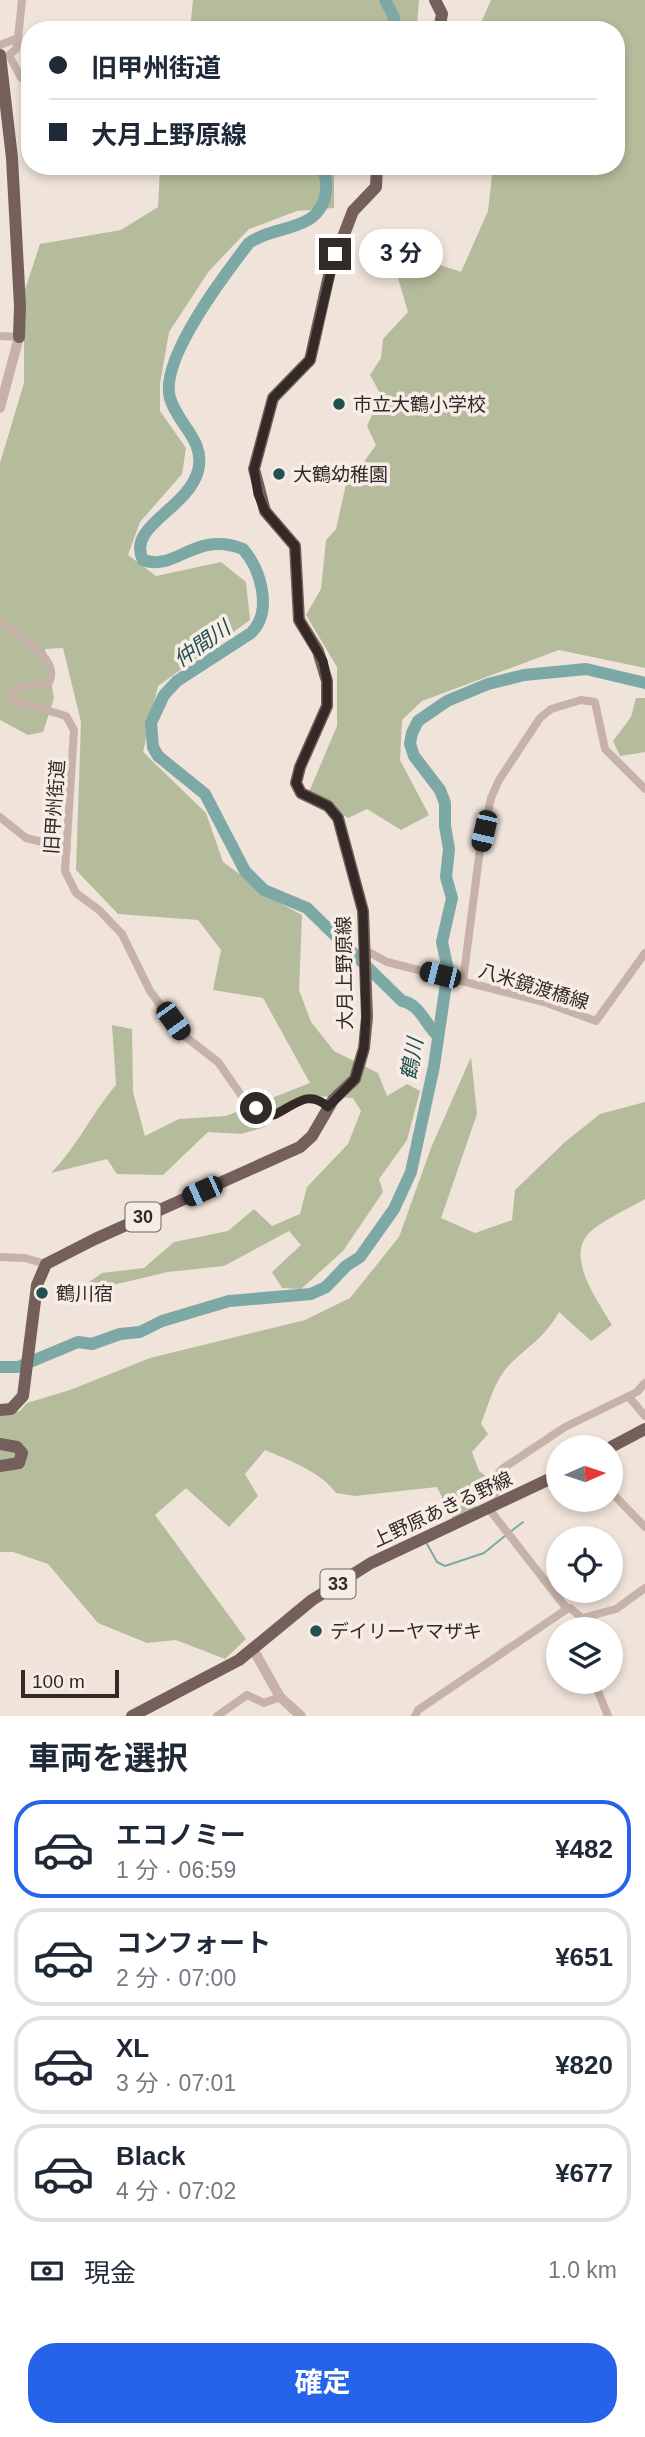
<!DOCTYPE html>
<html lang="ja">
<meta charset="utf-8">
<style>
:root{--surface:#fff;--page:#f6f6f7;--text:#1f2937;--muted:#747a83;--line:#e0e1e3;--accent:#2563eb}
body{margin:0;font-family:Arial,"Noto Sans JP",sans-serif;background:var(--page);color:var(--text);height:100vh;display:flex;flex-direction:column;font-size:26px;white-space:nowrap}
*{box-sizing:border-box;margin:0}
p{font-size:23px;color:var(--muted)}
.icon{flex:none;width:38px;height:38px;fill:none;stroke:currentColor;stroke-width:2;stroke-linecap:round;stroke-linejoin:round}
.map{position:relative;height:1716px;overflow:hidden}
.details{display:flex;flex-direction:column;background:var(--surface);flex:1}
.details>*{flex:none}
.banner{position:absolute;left:21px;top:21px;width:604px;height:154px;border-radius:28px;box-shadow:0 4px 10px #0003;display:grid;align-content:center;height:154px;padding:0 28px;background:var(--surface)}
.needle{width:46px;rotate:87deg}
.buttons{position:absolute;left:546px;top:1435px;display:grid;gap:14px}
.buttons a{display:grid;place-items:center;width:77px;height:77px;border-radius:50%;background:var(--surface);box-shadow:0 4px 10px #0003;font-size:35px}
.scale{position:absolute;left:21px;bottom:18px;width:98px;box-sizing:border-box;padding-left:7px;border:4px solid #332a27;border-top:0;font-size:19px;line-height:24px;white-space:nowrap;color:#332a27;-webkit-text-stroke:5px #f7ede6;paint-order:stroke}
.end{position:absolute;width:32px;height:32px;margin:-16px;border:9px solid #332a27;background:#fff;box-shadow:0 0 0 4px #fff}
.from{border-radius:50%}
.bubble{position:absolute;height:49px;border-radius:24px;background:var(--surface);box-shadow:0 4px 10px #0003;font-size:23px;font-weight:700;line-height:49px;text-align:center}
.car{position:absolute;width:21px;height:42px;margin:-21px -10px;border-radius:9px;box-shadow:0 0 5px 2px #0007;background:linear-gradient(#222 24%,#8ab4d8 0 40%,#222 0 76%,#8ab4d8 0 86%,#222 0)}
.banner b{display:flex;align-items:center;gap:24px;height:66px;font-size:26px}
.banner b+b{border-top:2px solid var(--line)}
.banner i{width:18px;height:18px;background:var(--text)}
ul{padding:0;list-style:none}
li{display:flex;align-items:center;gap:21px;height:98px;margin:0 14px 10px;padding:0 14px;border:4px solid var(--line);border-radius:28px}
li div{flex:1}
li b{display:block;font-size:26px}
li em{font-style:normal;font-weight:700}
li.on{border-color:var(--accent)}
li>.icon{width:63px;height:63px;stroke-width:1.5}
h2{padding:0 28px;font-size:32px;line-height:84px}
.pay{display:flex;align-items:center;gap:18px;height:77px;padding:0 28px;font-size:26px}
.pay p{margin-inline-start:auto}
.action{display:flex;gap:14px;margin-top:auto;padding:14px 28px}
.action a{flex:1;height:80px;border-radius:28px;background:var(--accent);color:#fff;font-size:28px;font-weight:700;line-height:80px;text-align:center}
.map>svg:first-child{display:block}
.green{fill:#b5bc9c}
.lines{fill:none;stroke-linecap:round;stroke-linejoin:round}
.stream{stroke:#7ca9a6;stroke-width:2}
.river{stroke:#7ca9a6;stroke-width:12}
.minor{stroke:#c6b2a8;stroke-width:8}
.tertiary{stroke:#c6b2a8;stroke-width:10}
.primary{stroke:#745f5a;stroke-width:12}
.route{stroke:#332a27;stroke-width:9}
.poi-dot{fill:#21504e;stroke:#f7ede6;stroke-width:2.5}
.labels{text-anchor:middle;stroke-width:7;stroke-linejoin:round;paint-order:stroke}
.shield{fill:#f7ede6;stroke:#6e6460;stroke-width:2}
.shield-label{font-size:18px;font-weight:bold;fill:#332a27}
.poi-label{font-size:19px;fill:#332a27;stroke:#f7ede6;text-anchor:start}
.street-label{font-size:19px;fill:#332a27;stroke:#f7ede6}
.water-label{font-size:21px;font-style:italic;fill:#21504e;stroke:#f7ede6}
</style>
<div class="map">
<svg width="645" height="1716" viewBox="0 0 645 1716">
<rect width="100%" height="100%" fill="#efe3da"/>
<g class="green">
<polygon points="193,0 419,0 417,25 409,30 190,30"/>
<polygon points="491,0 645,0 645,668 559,650 422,701 402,720 400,760 429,815 401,830 367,809 348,818 309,792 337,726 337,667 306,615 321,589 326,540 336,529 348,475 356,473 376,445 367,426 381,395 370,375 381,358 383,339 408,312 396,271 420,258 461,272 488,211 493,166 616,166 616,30 478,30"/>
<path d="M 160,166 L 329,166 L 334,171 L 334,208 L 297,211 L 249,229 L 209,271 L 169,332 L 160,384 L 160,411 L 186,448 L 182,474 L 140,522 L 128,555 L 156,576 L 221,562 L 246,582 L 250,620 L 158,686 L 143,752 L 206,813 L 223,862 L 278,902 L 302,915 L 299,990 L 311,1022 L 334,1051 L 378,1073 L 387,1096 L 407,1084 L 420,1091 L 407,1140 L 379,1179 L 383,1192 L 343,1251 L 301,1289 L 282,1288 L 272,1272 L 301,1245 L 289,1231 L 224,1266 L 168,1272 L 100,1288 L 79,1289 L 102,1273 L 144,1268 L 174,1242 L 228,1231 L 254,1209 L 272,1226 L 300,1214 L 307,1187 L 348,1144 L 361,1111 L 353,1098 L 313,1096 L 276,1112 L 265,1127 L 241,1134 L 208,1132 L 163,1175 L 117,1174 L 107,1159 L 51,1173 C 77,1147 92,1113 116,1085 L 112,1025 L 132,1029 L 133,1092 L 145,1136 L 179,1119 L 226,1116 L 310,1083 L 263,998 L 213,990 L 221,950 L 198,920 L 118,914 L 76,870 L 81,722 L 63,648 L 45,649 L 54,698 L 43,732 L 28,735 L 0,720 L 0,463 L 24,383 L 24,293 L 40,244 L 121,230 L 158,207 Z"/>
<polygon points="636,698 645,698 645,752 620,756 613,741 631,717"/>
<path d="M 471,1057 L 477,1114 L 441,1218 L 475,1233 L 512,1220 L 515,1190 L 565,1142 L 600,1114 L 645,1102 L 645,1199 C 630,1208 599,1222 588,1234 C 566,1259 599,1303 612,1325 L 591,1341 L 559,1312 C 544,1338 531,1344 510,1364 C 494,1381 489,1403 481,1424 L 488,1434 L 472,1452 L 479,1471 L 491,1480 L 474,1502 L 479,1514 L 455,1524 L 437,1487 L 355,1496 L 336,1493 C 321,1472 289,1460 265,1450 L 245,1474 L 258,1496 L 229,1527 L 186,1488 L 155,1515 L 246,1639 L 225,1659 L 176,1640 L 147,1643 L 98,1623 L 48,1564 L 13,1552 L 0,1552 L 0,1415 L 20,1411 L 27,1403 L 70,1390 L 150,1358 L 305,1320 L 350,1298 L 399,1237 L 431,1148 Z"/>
</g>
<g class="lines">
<g class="stream">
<polyline points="510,1532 523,1522"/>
<polyline points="427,1544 437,1562 445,1566 484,1553 506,1535"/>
</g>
<g class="river">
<polyline points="385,0 394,17 392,30"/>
<path d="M 320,166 C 326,174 327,182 326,192 C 320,233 275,224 249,243 C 225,274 159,360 170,398 C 177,424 206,440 198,471 C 187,510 126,526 143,560 C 177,572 194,530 243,549 C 261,569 273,612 251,633 L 177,681 L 164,695 L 151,723 L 153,747 L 158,756 L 205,794 L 245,871 L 264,890 L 307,908 L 402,1001 C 419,1004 425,1023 437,1035"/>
<polyline points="0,1367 18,1367 78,1342 92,1344 120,1334 140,1332 162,1321 229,1301 311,1294 326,1287 346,1266 360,1257 394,1209 411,1172 434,1066 448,970 442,942 452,898 446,877 449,849 445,826 445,803 440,790 414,756 410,744 412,733 418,721 447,701 488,684 524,675 586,669 645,683"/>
</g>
<g class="minor">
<polyline points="18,38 16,49 9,55 21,78"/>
<polyline points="0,45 18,38 22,0"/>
<polyline points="0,336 19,337"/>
<path d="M 0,622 C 16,635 64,659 48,684 L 21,686 L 12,690 L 11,696 L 17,701 L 66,716 L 74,730 L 65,871 L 76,893 L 99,910 L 122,934 L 150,991 L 182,1034 L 218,1062 L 246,1102 L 274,1115 C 294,1106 308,1088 328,1107"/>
<polyline points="0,817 26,838 67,848"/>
<polyline points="365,950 387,962 544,1002 596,1021 645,953"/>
<polyline points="463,981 480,849 491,798 499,780 540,718 551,709 581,700 595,702 605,749 645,789"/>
<polyline points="0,1257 25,1258 46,1264"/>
<polyline points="629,1397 645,1416"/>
<polyline points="611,1492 645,1527"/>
<polyline points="494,1507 497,1475 502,1469 565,1427 637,1392 645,1383"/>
<polyline points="489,1509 567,1609 570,1608 582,1618 616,1609 645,1588"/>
<polyline points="579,1629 582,1618"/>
<polyline points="594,1682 608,1716"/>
<polyline points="217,1716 247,1695 264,1703 280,1697"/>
<polyline points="415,1716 418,1710 567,1609"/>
</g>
<g class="tertiary">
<polyline points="0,408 19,337"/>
<polyline points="253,1649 280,1697 301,1716"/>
</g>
<g class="primary">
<polyline points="435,0 442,14 439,30"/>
<polyline points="0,55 12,158 20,306 19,337"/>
<polyline points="0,1410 11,1409 23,1396 37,1285 46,1264 95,1239 300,1147 312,1136 333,1100 355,1079 364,1048 367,1017 363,911 338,818 328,806 301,793 296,783 300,767 327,706 327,681 318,651 299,620 295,546 265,511 254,469 273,398 310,360 330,271 353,211 376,187 377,166"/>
<polyline points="0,1444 17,1447 22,1453 19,1463 0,1466"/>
<polyline points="611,1447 645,1429"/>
<polyline points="132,1716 239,1660 312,1600 371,1563 558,1475"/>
</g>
</g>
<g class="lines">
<path class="route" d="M 256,1108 L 274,1115 C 294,1106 308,1088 328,1107 L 355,1079 L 364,1048 L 366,1017 L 363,911 L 338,818 L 328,806 L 301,793 L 296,783 L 300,767 L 327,706 L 327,681 L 323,661 L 299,620 L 295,546 L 265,511 L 258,494 L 254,469 L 273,398 L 310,360 L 335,254"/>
</g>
<g class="poi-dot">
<circle cx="339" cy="404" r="7"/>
<circle cx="279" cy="474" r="7"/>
<circle cx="42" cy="1293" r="7"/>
<circle cx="316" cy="1631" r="7"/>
</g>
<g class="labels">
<g class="shield">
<rect x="125.5" y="1202.5" width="35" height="29" rx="5"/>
<rect x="320.5" y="1569.5" width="35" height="29" rx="5"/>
</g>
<g class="shield-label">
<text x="143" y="1223">30</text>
<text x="338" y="1590">33</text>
</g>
<g class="poi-label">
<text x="353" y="411">市立大鶴小学校</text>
<text x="293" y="481">大鶴幼稚園</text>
<text x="56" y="1300">鶴川宿</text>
<text x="330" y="1638">デイリーヤマザキ</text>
</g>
<g class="street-label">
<text transform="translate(54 807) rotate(-86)" y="7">旧甲州街道</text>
<text transform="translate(344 973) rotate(-91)" y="7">大月上野原線</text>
<text transform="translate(534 986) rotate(17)" y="7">八米鏡渡橋線</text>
<text transform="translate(442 1509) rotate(-25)" y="7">上野原あきる野線</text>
</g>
<g class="water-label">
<text transform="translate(202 644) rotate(-35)" y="7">仲間川</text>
<text transform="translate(412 1059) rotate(-80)" y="7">鶴川</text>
</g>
</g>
</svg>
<div class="buttons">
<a><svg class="needle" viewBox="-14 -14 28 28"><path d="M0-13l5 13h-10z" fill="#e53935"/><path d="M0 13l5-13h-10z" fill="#747a83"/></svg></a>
<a><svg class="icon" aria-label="locate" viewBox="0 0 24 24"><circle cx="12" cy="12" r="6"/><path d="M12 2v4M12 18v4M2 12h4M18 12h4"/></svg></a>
<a><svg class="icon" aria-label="layers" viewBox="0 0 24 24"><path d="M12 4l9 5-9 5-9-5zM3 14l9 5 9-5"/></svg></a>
</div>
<div class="scale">100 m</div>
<i class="end from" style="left:256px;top:1108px"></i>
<i class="end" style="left:335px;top:254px"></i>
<div class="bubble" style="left:359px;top:229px;width:84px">3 分</div>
<i class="car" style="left:484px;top:831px;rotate:193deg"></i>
<i class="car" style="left:440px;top:975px;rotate:284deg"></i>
<i class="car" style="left:173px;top:1021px;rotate:144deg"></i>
<i class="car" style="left:202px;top:1191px;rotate:246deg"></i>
<div class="banner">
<b><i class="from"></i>旧甲州街道</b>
<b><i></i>大月上野原線</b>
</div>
</div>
<section class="details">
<h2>車両を選択</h2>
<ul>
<li class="on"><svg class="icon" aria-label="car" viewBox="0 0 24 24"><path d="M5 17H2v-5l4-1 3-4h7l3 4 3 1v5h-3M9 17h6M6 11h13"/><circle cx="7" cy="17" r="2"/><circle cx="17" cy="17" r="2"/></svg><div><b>エコノミー</b><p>1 分 · 06:59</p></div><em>¥482</em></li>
<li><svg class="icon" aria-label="car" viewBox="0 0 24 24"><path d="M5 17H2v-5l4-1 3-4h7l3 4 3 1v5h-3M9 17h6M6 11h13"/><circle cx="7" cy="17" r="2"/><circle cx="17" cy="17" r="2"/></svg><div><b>コンフォート</b><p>2 分 · 07:00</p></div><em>¥651</em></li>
<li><svg class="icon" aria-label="car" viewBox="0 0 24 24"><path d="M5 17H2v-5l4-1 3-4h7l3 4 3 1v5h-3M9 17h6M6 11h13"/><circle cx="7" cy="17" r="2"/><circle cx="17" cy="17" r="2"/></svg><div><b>XL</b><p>3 分 · 07:01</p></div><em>¥820</em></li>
<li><svg class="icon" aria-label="car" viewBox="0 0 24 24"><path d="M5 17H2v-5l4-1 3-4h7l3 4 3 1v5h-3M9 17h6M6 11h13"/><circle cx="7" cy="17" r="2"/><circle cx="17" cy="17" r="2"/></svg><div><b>Black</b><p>4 分 · 07:02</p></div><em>¥677</em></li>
</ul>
<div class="pay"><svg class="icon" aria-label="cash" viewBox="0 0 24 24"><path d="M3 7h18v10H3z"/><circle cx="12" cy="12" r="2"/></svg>現金<p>1.0 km</p></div>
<div class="action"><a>確定</a></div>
</section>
